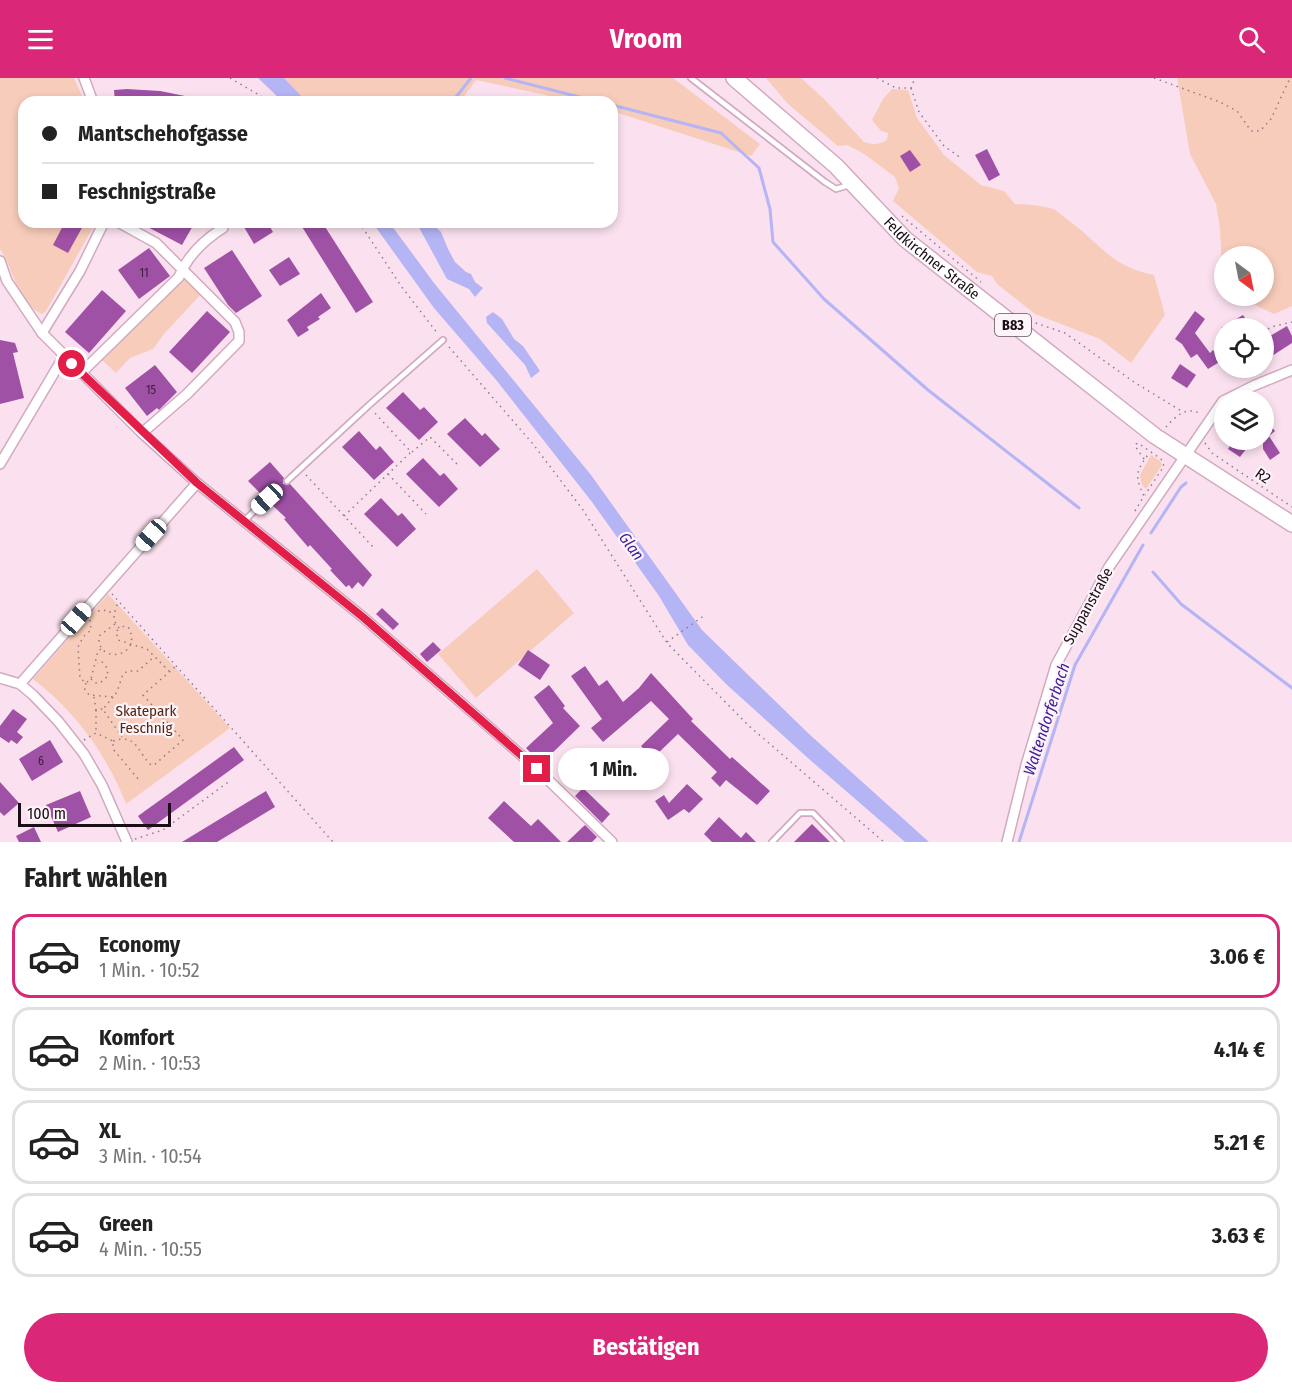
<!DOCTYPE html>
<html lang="de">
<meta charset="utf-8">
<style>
:root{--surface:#fff;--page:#f2f2f2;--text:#222;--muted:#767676;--line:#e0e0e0;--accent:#db2777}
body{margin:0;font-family:"Fira Sans Condensed",sans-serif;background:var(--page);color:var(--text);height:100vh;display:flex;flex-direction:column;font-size:22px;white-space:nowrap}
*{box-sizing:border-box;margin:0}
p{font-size:20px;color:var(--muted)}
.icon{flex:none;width:33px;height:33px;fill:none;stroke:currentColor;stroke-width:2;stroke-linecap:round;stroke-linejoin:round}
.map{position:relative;height:764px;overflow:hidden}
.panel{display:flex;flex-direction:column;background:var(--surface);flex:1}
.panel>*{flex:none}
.guide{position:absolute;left:18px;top:18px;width:600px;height:132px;border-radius:18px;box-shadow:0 3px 9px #0003;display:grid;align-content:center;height:132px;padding:0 24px;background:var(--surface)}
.needle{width:39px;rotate:148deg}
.fabs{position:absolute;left:1214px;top:168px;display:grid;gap:12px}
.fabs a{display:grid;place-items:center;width:60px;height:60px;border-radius:50%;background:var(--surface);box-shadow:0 3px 9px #0003;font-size:30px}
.scale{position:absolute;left:18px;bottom:15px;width:153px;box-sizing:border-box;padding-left:6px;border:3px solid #1c0e16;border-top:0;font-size:16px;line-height:21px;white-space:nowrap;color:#1c0e16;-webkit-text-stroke:4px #fdf4f9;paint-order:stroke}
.end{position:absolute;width:27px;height:27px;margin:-14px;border:8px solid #e11d48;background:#fff;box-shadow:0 0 0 3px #fff}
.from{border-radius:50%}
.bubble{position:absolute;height:42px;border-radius:21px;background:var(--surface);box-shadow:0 3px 9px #0003;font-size:20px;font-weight:700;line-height:42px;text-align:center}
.car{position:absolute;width:18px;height:36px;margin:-18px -9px;border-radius:8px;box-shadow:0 0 4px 2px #0007;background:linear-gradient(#fff 24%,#345 0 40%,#fff 0 76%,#345 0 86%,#fff 0)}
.guide b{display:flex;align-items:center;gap:21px;height:57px;font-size:22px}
.guide b+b{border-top:2px solid var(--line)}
.guide i{width:15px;height:15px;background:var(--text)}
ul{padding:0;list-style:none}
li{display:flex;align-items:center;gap:18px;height:84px;margin:0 12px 9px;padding:0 12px;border:3px solid var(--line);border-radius:18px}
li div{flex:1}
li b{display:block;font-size:22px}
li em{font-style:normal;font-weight:700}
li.current{border-color:var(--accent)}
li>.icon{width:54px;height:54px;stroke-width:1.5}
h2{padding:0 24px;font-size:27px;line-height:72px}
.cta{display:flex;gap:12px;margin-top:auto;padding:12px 24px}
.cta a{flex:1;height:69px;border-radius:36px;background:var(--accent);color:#fff;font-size:24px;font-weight:700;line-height:69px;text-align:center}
header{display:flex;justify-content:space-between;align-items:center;height:78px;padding:0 24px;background:var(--accent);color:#fff;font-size:27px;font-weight:700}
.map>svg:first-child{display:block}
.green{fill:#f7ccba}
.water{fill:#b5b4f4}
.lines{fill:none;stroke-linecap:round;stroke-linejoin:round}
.stream{stroke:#b5b4f4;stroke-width:3}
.building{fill:#9f51a5}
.lane-casing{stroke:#d2aac0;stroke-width:8}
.street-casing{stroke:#d2aac0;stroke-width:12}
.primary-casing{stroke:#d2aac0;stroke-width:18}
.path{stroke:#907c87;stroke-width:1.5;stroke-dasharray:1.5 4.5;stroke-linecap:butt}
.lane{stroke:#fff;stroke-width:4.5}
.street{stroke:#fff;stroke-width:9}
.primary{stroke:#fff;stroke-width:15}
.route{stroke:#e11d48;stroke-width:8}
.labels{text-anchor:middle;stroke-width:4.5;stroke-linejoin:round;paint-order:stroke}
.number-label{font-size:12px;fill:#3d1f3a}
.shield{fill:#fdf4f9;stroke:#60535a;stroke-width:1.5}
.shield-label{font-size:14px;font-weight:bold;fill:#1c0e16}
.street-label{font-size:15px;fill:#1c0e16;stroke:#fdf4f9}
.park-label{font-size:15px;fill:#532813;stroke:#fdf4f9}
.water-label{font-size:16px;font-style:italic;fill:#3e219a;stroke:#fdf4f9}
</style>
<header><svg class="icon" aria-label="menu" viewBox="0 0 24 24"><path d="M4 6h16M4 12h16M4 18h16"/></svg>Vroom<svg class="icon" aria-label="search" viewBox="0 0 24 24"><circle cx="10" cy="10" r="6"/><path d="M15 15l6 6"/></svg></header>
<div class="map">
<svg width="1292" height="764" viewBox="0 0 1292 764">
<rect width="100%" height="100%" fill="#fbe1ef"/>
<g class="green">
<path d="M 0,0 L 74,0 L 85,24 L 24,24 L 24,144 L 96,144 L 46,233 L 42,236 C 18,226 13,190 0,171 Z"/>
<polygon points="284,0 673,0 760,66 751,78 612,33 612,24 578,24 476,2 460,24 307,24"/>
<path d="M 766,0 L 801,0 L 824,21 L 864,64 C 874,67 878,67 887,62 L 888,55 L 881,53 L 872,42 L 883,21 L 892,11 L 908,12 L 917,40 L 944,77 L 981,107 L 1004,113 L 1015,126 C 1028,127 1041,127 1053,131 C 1060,134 1066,141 1072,145 C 1103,169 1113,189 1154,197 L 1165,237 L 1131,285 L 1100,261 L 1035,236 L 997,206 L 992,198 L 977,194 L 893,123 L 899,110 L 895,99 L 864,76 L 847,67 L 838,68 L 788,26 Z"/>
<polygon points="1177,0 1292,0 1292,228 1274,236 1236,218 1263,218 1263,178 1224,178 1223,211 1220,151 1216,126 1190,76"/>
<polygon points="184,201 190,203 202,215 164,256 153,271 130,280 116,295 101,281 175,207"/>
<polygon points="1151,377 1160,383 1162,387 1146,411 1142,407 1140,397"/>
<polygon points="537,491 574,535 476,620 438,576"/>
<path d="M 108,516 L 230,650 L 126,726 C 107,677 75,633 33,601 Z"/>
</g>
<g class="water">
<polygon points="258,0 284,0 307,24 283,24"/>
<polygon points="372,144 389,144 434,205 591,397 702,552 809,656 929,764 905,764 809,681 726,606 688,567 659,518 592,424 497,303 434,230"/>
<polygon points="416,144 430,144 441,154 448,171 455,184 466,194 471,196 475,204 483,210 475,219 469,211 447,201"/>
<polygon points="493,234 502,241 514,261 523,268 540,293 531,300 525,287 487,245 486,239"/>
</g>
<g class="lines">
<g class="stream">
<polyline points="505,0 599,24"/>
<polyline points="452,24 471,0"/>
<polyline points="612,27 721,55 759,90 770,131 773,164 824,221 928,312 1079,430"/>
<polyline points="1151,455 1181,409 1186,405"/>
<polyline points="1153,494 1181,526 1292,610"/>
<polyline points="1019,764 1075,587 1143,467"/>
</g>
</g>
<g class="building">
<polygon points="127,11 160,13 195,20 194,24 115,24 114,12"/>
<polygon points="987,71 1000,97 989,103 975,77"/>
<polygon points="910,72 921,87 910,94 900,78"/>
<polygon points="65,144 76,144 83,148 68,175 53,167"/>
<polygon points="138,144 195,144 182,167"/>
<polygon points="253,144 267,144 273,154 254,166 244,149"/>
<polygon points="299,144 322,144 373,224 356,235"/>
<polygon points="149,170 170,198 139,221 118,192"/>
<polygon points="232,172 262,218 236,235 228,227 204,190"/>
<polygon points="289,179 300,196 280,208 269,192"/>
<polygon points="102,212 126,233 89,275 65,254"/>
<polygon points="321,215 331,230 318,239 320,241 307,249 309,252 298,259 287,242"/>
<polygon points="207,233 230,254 192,295 169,274"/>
<polygon points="1195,233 1205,241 1195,255 1210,275 1213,272 1221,283 1208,291 1197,276 1191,280 1182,266 1175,261"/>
<polygon points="1243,237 1252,250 1221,250"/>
<polygon points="1287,248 1292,258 1292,265 1269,280 1263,269 1263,262"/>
<polygon points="0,262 15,265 18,274 13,275 24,320 0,326"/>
<polygon points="1180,286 1196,297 1187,310 1171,300"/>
<polygon points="155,287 177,314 159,332 157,330 147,338 125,310"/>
<polygon points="403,314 420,332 424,329 438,344 419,362 386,330"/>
<polygon points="1263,339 1275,353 1269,358 1280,375 1270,382 1263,371"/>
<polygon points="465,340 482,358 485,355 500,371 480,389 447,356"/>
<polygon points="359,353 376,372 380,368 394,384 374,402 342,369"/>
<polygon points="1234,362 1253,362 1240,379 1228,371"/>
<polygon points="423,380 440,398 444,395 458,411 439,429 406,396"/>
<polygon points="270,384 284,400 283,406 290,406 372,497 363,509 358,504 352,511 349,507 346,509 330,492 332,491 310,467 308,469 284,441 286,440 270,425 271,418 267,417 263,418 248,403"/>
<polygon points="381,420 398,438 402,435 416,451 397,469 364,436"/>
<polygon points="382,530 399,546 393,552 376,536"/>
<polygon points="433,564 441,572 427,584 420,576"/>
<polygon points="528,572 550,587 540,602 518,587"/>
<polygon points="585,588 599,608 607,602 623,624 639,610 651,595 693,641 691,643 730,681 732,679 770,713 757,727 726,702 720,709 711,700 717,694 678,656 653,680 641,668 669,641 651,623 603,664 591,650 602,641 571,598"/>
<polygon points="549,607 565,628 563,630 580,648 541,686 526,670 553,645 534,619"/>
<polygon points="13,631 27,641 17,654 23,659 17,666 11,662 9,665 0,659 0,648"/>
<polygon points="50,662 63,684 32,703 19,681"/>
<polygon points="234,669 244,682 148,752 138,738"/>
<polygon points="0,704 19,725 4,738 0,734"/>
<polygon points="687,706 703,721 689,735 684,731 668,742 655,723 664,717 669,725"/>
<polygon points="583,710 610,736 602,745 575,718"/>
<polygon points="80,713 91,739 58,754 46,727"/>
<polygon points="266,713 275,729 217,764 182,764"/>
<polygon points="504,723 531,748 538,741 561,764 514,764 488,740"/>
<polygon points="719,739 741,760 746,754 756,764 712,764 704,756"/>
<polygon points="812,746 830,764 794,764"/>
<polygon points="585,747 597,759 592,764 567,764"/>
<polygon points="34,749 41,764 19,764 16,758"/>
</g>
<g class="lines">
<defs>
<g id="lane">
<polyline points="691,0 825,104 836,111 849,107"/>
<polyline points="287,403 368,328 443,262"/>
<polyline points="245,442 267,421"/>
<polyline points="772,764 800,735 813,735 841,764"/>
</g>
<g id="street">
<polyline points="84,0 93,24"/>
<polyline points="118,144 156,165 235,244 239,254 239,263 187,316 142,355"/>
<polyline points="0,183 7,203 42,255 142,355 197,405 364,540 465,628 537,691 612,764"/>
<polyline points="42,255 80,193 104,144"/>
<path d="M 81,295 L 179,199 C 187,179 204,162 223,150"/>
<polyline points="0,386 64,278"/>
<polyline points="0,600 20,606 33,617 58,643 84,676 102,707 127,764"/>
<polyline points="20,606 197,405"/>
<polyline points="1007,764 1026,687 1056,587 1109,489 1223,323 1253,308 1292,292"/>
</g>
<g id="primary">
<path id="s1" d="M 734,0 L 836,88 L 905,161 L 1155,358 L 1292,446"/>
</g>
</defs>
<use href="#lane" class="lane-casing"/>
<use href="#street" class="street-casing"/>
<use href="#primary" class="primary-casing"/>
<g class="path">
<polyline points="230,0 271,24"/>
<polyline points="877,0 896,10 911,10 915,0"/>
<polyline points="1154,0 1220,24 1237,33 1251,53 1260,53 1271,41 1290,0"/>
<polyline points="911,10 919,34 944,68 958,78 963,77"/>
<polyline points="902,138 981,204"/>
<polyline points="359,144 401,208 438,256"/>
<polyline points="1030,243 1065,255 1134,304 1183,334"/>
<polyline points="1263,254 1271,249 1292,244"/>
<polyline points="449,269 533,366 583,432 667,565 749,648 884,764"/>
<polyline points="1241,290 1247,299"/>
<path d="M 1166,349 C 1175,339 1187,327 1200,336"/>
<polyline points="1205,365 1212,375 1292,429"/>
<polyline points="412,374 430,359 458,387"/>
<polyline points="1144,381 1135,368 1136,366 1138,365 1161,381 1164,388 1145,417"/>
<polyline points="388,396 426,436"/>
<polyline points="306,397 373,469"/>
<path d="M 1135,433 L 1144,418 C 1134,397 1136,394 1149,375"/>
<polyline points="344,438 411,374 373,333"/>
<polyline points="112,516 333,764"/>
<polyline points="98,533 108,532 113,537"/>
<polyline points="90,542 91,552 83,559 78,569 80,600 86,605 91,601 98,573 101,571"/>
<path d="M 115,546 L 99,558 C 96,587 143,580 129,550 L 124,548 L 120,551 C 111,542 114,535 118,525"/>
<polyline points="118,552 116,553 118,562 147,571 169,593"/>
<polyline points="667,564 705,537"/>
<polyline points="91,601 95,605 100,605 108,598 107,590 102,584 97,585"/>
<polyline points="86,605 84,610 89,617 113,619 117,614 123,596 128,593 138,593 155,578"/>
<polyline points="94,619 96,632 103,631"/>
<polyline points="113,619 104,630 104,633 122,659"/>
<polyline points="96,632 96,654"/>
<polyline points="84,662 96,655 113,663 113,671 139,702"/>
<path d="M 113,663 C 137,655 137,674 151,687 L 154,687 L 183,662 L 143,617 L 176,588"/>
<polyline points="135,761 163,752 231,702"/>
</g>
<use href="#lane" class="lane"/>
<use href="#street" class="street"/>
<use href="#primary" class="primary"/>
</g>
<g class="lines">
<polyline class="route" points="72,286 197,405 364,540 537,691"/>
</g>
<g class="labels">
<g class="number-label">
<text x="144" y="199">11</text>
<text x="151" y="316">15</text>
<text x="41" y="687">6</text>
</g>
<rect class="shield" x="995" y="236" width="36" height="22" rx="4.5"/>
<g class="shield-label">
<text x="1013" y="252">B83</text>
</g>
<g class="street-label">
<text dy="5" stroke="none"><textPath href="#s1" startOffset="268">Feldkirchner Straße</textPath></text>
<text transform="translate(1263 398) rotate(35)" y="5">R2</text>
<text transform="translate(1088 528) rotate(-61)" y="5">Suppanstraße</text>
</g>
<g class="park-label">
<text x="146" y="638">Skatepark<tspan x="146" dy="17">Feschnig</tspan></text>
</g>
<g class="water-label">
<text transform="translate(632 468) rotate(54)" y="6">Glan</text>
<text transform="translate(1046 641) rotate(-72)" y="6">Waltendorferbach</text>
</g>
</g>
</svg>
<div class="fabs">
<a><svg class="needle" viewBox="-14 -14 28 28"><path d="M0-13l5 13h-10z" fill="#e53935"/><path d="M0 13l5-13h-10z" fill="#767676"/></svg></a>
<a><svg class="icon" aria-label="locate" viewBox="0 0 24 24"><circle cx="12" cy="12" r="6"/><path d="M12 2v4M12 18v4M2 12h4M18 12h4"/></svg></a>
<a><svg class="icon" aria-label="layers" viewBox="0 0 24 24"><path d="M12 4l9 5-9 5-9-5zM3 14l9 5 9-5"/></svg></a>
</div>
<div class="scale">100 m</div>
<i class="end from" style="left:72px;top:286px"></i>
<i class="end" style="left:537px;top:691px"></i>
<div class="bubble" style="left:558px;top:670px;width:111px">1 Min.</div>
<i class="car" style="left:267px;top:421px;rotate:227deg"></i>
<i class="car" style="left:151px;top:457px;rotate:222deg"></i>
<i class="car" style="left:76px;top:541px;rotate:41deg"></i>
<div class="guide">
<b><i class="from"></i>Mantschehofgasse</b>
<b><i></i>Feschnigstraße</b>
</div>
</div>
<section class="panel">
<h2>Fahrt wählen</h2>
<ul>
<li class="current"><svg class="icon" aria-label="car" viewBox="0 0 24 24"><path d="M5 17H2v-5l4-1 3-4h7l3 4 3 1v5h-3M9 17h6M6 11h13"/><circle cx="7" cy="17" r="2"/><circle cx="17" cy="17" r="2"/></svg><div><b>Economy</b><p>1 Min. · 10:52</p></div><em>3.06 €</em></li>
<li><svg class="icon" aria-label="car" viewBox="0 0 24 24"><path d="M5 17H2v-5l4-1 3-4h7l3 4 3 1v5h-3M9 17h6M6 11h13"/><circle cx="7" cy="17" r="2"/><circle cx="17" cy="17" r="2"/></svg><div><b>Komfort</b><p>2 Min. · 10:53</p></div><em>4.14 €</em></li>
<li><svg class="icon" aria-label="car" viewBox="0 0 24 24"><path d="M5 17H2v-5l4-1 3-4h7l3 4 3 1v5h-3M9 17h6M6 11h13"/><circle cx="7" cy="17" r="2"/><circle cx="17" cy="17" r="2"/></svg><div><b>XL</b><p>3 Min. · 10:54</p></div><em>5.21 €</em></li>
<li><svg class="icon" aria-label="car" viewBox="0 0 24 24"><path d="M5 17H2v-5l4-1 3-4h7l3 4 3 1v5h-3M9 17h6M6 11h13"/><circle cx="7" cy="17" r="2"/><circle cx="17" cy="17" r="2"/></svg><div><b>Green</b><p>4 Min. · 10:55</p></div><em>3.63 €</em></li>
</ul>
<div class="cta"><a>Bestätigen</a></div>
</section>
